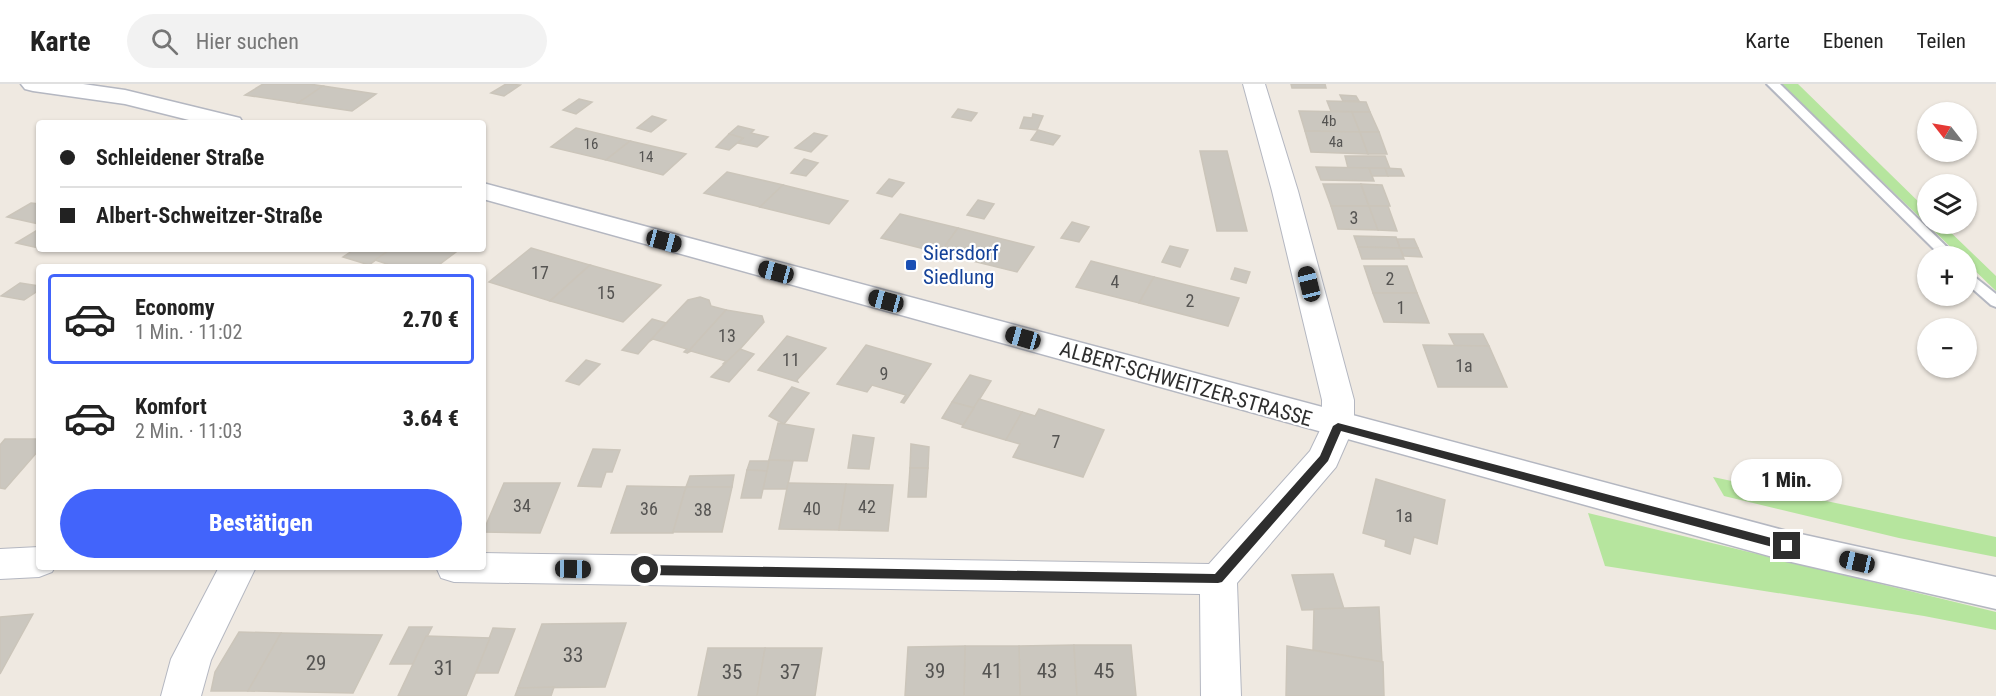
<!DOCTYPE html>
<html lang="de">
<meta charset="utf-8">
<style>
:root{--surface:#fff;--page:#f2f2f2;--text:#222;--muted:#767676;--line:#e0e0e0;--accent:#4264fb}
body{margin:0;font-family:"Roboto Condensed",sans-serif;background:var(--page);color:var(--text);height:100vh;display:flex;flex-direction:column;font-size:22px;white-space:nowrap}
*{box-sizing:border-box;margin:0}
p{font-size:20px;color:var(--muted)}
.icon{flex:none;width:33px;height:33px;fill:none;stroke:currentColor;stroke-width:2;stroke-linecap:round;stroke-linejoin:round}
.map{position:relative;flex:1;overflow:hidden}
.drawer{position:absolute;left:36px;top:180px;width:450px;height:306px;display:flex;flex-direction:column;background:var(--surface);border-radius:6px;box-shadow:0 2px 4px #0004}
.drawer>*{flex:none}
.guide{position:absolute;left:36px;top:36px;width:450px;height:132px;border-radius:6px;box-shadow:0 2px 4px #0004;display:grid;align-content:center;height:132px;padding:0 24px;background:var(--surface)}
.needle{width:39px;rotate:301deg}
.controls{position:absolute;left:1917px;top:18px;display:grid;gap:12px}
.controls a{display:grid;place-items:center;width:60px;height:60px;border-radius:50%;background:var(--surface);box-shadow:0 2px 4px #0004;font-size:30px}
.end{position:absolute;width:27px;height:27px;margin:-14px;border:8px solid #2e2e2e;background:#fff;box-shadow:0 0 0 3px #fff}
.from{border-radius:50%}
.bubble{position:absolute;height:42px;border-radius:21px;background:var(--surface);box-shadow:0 2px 4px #0004;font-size:20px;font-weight:800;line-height:42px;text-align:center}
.car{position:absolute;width:18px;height:36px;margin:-18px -9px;border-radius:8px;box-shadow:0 0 4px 2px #0007;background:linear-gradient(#222 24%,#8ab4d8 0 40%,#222 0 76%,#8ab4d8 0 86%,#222 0)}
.guide b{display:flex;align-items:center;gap:21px;height:57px;font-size:22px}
.guide b+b{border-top:2px solid var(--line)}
.guide i{width:15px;height:15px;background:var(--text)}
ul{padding:10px 0 0;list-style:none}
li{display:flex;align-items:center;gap:18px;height:90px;margin:0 12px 9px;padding:0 12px;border:3px solid transparent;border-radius:6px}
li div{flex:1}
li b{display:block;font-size:22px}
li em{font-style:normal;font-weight:800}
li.current{border-color:var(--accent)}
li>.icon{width:54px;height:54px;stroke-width:1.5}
.button{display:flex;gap:12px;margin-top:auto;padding:12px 24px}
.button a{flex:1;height:69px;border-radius:36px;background:var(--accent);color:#fff;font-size:24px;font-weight:800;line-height:69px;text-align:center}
header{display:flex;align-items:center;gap:36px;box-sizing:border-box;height:84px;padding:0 30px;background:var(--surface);border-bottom:2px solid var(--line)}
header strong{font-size:28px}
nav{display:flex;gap:33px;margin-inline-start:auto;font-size:21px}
.search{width:420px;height:54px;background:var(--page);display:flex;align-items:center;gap:15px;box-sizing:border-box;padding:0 21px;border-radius:33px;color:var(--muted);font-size:22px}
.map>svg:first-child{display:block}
.green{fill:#b6e59e}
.building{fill:#cbc7bf;stroke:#cbc5ba;stroke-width:1.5}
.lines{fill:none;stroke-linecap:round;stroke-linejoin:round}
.service-casing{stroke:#b4b7c1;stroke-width:4}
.minor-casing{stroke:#b4b7c1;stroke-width:2}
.secondary-casing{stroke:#b4b7c1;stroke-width:3}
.service{fill:#fff;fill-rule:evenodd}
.minor{fill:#fff;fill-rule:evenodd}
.secondary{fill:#fff;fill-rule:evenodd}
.route{fill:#2e2e2e}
.transit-dot{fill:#1a4fb4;stroke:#fff;stroke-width:2}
.labels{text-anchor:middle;stroke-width:4.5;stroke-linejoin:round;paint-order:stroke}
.far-number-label{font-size:15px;fill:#555452}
.number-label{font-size:18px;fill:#555452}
.transit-label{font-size:21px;fill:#164399;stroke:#fff;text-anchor:start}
.street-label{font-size:21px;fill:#2e2e2e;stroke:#fff}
.near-number-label{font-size:21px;fill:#555452}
</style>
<header>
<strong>Karte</strong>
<div class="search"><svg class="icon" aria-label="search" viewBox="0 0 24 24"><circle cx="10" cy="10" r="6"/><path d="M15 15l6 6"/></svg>Hier suchen</div>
<nav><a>Karte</a><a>Ebenen</a><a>Teilen</a></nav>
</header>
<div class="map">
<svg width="1996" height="612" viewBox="0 0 1996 612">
<rect width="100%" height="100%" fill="#efe9e1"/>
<g class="green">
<polygon points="1781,0 1798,0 1927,126 1928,140 1942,140 1996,192 1996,207 1967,179 1966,172 1960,172"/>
<polygon points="1713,393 1996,453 1996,473 1899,454 1724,412"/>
<polygon points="1588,429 1996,528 1996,546 1924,532 1605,482"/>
</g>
<g class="building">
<polygon points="263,0 309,0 323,2 298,19 245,11"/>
<polygon points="506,0 520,1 504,12 491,9"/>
<polygon points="1291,0 1325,0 1326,4 1292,4"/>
<polygon points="323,2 376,10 352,27 298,19"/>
<polygon points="1340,11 1356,12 1359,17 1343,17"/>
<polygon points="579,15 592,18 576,30 563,26"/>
<polygon points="1327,17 1366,18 1370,28 1331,27"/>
<polygon points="958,25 977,29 971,37 952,33"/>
<polygon points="1299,27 1352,28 1360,48 1305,47"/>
<polygon points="1352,28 1370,28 1379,48 1360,48"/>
<polygon points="1033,30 1043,32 1037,46 1020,44 1024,33 1032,34"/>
<polygon points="652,32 666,36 651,48 637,44"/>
<polygon points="738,42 754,46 751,49 768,53 757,63 738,59 743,54 729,50"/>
<polygon points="576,44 630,57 606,76 551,63"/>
<polygon points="1038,46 1060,52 1053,61 1031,56"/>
<polygon points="1305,47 1360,48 1368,70 1311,68"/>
<polygon points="1360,48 1379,48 1387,70 1368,70"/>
<polygon points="814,49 827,52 811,68 795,64"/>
<polygon points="729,50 743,54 729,66 716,63"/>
<polygon points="630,57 686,70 663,91 606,76"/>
<polygon points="1200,67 1227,67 1247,147 1217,147"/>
<polygon points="1345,72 1385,72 1390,85 1348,84"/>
<polygon points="804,75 818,79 806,92 791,89"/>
<polygon points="1316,83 1369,84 1374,97 1321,96"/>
<polygon points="1369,84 1385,84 1388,92 1372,92"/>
<polygon points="1385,84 1401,85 1404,92 1388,92"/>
<polygon points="727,88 783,101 760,123 704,109"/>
<polygon points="889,95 904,99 892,113 877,109"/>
<polygon points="1323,100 1361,100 1369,122 1331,122"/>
<polygon points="1361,100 1382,101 1390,122 1369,122"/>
<polygon points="783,101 848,117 829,140 760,123"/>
<polygon points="978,116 994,120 984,135 967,131"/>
<polygon points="31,119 39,120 39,140 7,133"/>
<polygon points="1331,122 1369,122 1378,146 1338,145"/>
<polygon points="1369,122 1388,122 1397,147 1378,146"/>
<polygon points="900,130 958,144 940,169 881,154"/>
<polygon points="1072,138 1089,143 1079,158 1061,154"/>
<polygon points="958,144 1034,163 1017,188 940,169"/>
<polygon points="39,145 39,164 16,159"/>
<polygon points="1354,152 1396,153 1400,164 1358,163"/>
<polygon points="1397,155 1414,155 1418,164 1400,164"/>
<polygon points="1170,162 1188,166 1180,183 1162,178"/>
<polygon points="1358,163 1400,164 1404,175 1362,175"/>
<polygon points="531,164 590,181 550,217 489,198"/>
<polygon points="1400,164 1418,164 1422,173 1404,172"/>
<polygon points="355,165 391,165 369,181 343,173"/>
<polygon points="391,165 460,165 436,183 396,183 375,176"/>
<polygon points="1091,177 1154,193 1139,219 1076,203"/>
<polygon points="590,181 661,201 623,238 550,217"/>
<polygon points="1364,182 1407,182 1417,209 1373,209"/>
<polygon points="1235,184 1250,188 1246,199 1231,195"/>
<polygon points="1154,193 1239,214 1228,242 1139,219"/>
<polygon points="20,199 39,202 39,206 24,216 1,212"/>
<polygon points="1373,209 1417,209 1429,239 1384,238"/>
<polygon points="700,213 709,216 711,222 726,226 687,269 684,268 687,265 653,255 648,258 688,216"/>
<polygon points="726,226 762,232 764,238 726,281 723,280 726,277 691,267 687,269"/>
<polygon points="652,235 666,239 638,270 622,266"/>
<polygon points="1449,250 1483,250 1489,262 1455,262"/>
<polygon points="787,252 826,264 797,296 798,298 758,286"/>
<polygon points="866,261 931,280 904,319 901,318 906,311 872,301 867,308 837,300"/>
<polygon points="1423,261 1489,262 1507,303 1438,303"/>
<polygon points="740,265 754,270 729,298 711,293"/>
<polygon points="586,276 600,280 579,301 566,297"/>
<polygon points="970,291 991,297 974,324 952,318"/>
<polygon points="792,303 809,309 784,340 769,332"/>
<polygon points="979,315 1022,328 1006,356 962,343"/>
<polygon points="952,318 974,324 963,341 942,334"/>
<polygon points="1039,325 1104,346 1083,393 1013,373 1020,360 1006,356 1022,328 1035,332"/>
<polygon points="778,339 814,345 807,377 769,376"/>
<polygon points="853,351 874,354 869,385 848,384"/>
<polygon points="5,355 39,355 39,366 5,405 0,404 0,361"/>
<polygon points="911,360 929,363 928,384 910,384"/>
<polygon points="593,365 620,366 612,388 606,388 601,403 578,402"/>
<polygon points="769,376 793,377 787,405 763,405"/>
<polygon points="750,377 769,377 767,387 747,386"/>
<polygon points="910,384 928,384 926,413 908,413"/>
<polygon points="747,386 767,387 761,414 741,414"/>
<polygon points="734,391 732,403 686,403 690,392"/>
<polygon points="1376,395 1445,416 1437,460 1414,453 1410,470 1385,462 1386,456 1363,449"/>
<polygon points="504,399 560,399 540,449 483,448"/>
<polygon points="788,399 846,400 839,446 779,445"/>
<polygon points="846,400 893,401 888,447 839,446"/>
<polygon points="627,402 686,403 673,449 611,449"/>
<polygon points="686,403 732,403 722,448 673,448"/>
<polygon points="1333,490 1344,525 1302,526 1292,491"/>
<polygon points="1379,523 1382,578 1313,566 1314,525"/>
<polygon points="33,530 0,590 0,533"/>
<polygon points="626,539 605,603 518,604 542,540"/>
<polygon points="409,543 432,543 413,580 390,580"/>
<polygon points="493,544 515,545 498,589 476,589"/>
<polygon points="239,548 281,549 248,607 211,607 215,588"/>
<polygon points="281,549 382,551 353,609 248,607"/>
<polygon points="426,552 490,554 466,612 398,612"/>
<polygon points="1074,561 1077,612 1020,612 1019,562"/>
<polygon points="1074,561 1131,561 1136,612 1077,612"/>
<polygon points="965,562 1019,562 1020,612 964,612"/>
<polygon points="965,562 964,612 905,612 908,563"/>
<polygon points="1287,562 1383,578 1384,612 1286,612"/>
<polygon points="708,564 765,564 757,612 698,612"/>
<polygon points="765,564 822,564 815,612 757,612"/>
<polygon points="554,603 551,612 515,612 518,604"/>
</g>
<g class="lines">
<defs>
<g id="service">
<polygon points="1767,0 1780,0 1956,172 1941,172"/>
<polygon points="1966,186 1996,210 1996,223 1991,221 1966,199"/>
</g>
<g id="minor">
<polygon points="1243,0 1265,0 1298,107 1354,316 1354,342 1336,383 1237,499 1241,612 1201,612 1200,510 454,498 441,494 436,483 483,483 483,469 1209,480 1310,367 1322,342 1322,316 1272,107"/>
<polygon points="39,463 39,483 55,483 52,488 39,493 0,495 0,465"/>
<polygon points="219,483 256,483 211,576 201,612 161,612 171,575"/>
</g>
<g id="secondary">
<polygon points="21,0 83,0 125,6 240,34 243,39 201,39 125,20 33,7 25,5"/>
<polygon points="483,99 1787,447 1996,493 1996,525 1787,477 483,115"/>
</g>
</defs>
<use href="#service" class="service-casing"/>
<use href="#minor" class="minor-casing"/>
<use href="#secondary" class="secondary-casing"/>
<use href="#service" class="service"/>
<use href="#minor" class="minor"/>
<use href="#secondary" class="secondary"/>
</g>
<polygon class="route" points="1338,339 1787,458 1793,462 1787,467 1341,347 1328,377 1222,498 1218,499 645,491 639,486 645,481 1215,490 1320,372 1333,342"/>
<rect class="transit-dot" x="905" y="175" width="12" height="12" rx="3"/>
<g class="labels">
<g class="far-number-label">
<text x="1329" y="42">4b</text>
<text x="1336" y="63">4a</text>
<text x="591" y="65">16</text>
<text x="646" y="78">14</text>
</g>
<g class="number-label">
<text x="1354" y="140">3</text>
<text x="540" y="195">17</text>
<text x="1390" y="201">2</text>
<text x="1115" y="204">4</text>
<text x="606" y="215">15</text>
<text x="1190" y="223">2</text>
<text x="1401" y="230">1</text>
<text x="727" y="258">13</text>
<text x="791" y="282">11</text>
<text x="1464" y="288">1a</text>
<text x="884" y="296">9</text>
<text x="1056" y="364">7</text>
<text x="522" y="428">34</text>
<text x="867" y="429">42</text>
<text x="649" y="431">36</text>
<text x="812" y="431">40</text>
<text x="703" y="432">38</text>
<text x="1404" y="438">1a</text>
</g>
<g class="transit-label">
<text x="923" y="176">Siersdorf<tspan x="923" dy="24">Siedlung</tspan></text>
</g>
<g class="street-label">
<text transform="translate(1186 300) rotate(16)" y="7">ALBERT-SCHWEITZER-STRASSE</text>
</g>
<g class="near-number-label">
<text x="573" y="578">33</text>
<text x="316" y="586">29</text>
<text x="444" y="591">31</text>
<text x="935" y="594">39</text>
<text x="992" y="594">41</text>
<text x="1047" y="594">43</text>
<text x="1104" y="594">45</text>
<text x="732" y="595">35</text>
<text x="790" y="595">37</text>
</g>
</g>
</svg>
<div class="controls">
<a><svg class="needle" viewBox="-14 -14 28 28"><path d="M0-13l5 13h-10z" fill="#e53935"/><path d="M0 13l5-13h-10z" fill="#767676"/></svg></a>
<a><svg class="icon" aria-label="layers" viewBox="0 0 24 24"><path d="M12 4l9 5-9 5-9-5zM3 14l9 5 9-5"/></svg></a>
<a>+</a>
<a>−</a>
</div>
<i class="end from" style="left:645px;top:486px"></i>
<i class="end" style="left:1787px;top:462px"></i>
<div class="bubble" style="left:1731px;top:375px;width:111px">1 Min.</div>
<i class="car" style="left:664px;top:157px;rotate:105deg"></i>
<i class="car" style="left:776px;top:188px;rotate:285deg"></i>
<i class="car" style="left:1309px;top:200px;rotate:346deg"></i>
<i class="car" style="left:886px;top:217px;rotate:285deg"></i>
<i class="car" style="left:1023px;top:254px;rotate:286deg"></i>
<i class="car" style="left:1857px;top:478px;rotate:283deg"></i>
<i class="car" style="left:573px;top:485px;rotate:91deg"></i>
<div class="guide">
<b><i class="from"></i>Schleidener Straße</b>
<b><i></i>Albert-Schweitzer-Straße</b>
</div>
<section class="drawer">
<ul>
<li class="current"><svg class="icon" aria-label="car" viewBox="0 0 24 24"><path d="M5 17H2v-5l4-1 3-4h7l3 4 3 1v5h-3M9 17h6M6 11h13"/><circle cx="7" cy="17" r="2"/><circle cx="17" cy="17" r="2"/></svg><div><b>Economy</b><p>1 Min. · 11:02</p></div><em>2.70 €</em></li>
<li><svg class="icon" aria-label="car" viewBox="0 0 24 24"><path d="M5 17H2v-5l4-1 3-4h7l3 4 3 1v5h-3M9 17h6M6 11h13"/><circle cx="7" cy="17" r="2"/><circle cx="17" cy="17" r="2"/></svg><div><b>Komfort</b><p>2 Min. · 11:03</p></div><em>3.64 €</em></li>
</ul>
<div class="button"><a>Bestätigen</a></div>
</section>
</div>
